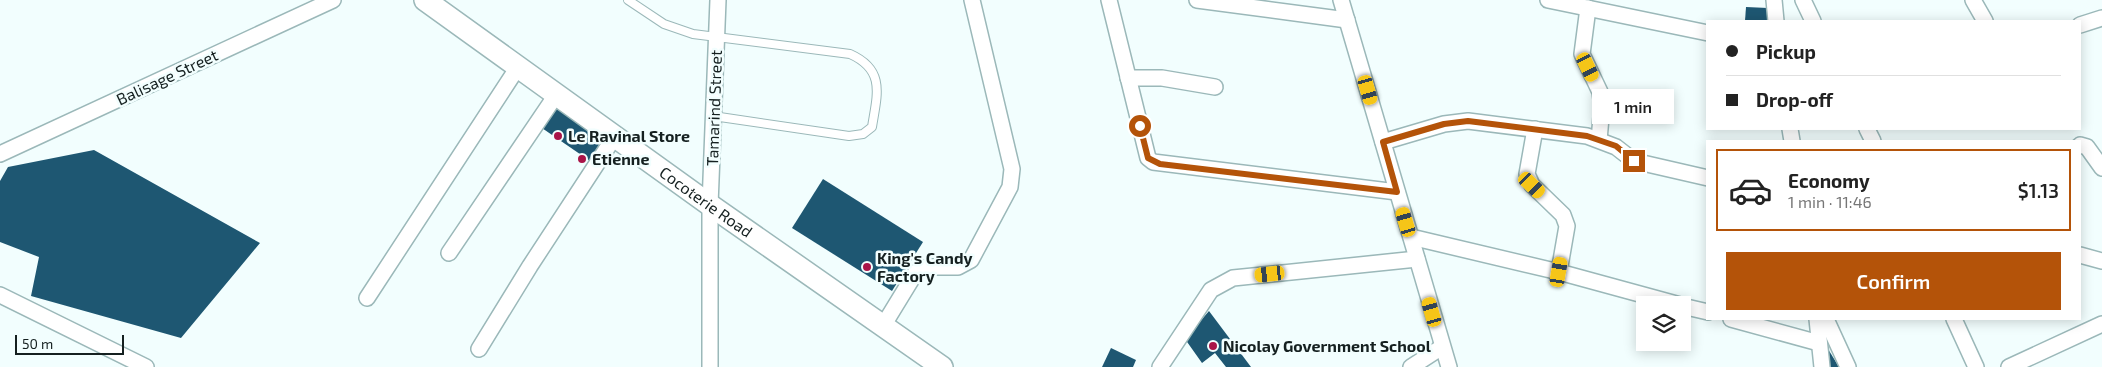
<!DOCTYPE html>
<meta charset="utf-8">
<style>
:root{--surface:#fff;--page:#f2f2f2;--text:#222;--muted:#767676;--line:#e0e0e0;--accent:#b45309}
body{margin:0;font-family:"Exo 2",sans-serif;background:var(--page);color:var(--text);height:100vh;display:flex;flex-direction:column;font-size:19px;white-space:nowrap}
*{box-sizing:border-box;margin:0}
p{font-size:16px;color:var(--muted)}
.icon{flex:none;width:28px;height:28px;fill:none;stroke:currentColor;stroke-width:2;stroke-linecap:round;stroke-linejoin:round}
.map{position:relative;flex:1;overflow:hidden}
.side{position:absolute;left:1706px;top:140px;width:375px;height:180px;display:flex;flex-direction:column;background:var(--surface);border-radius:0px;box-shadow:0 2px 12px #0003}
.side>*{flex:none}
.top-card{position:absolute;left:1706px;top:20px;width:375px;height:110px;border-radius:0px;box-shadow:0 2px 12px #0003;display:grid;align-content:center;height:110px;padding:0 20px;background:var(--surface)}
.fabs{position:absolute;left:1636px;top:296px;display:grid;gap:10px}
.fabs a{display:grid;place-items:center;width:55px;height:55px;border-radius:0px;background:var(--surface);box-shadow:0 2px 12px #0003;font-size:25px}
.scale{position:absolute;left:15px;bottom:12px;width:109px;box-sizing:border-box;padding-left:5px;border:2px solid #152020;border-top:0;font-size:14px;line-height:18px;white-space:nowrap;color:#152020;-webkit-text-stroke:4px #f2fefe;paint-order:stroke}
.end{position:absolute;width:22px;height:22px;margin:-11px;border:6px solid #b45309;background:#fff;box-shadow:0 0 0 2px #fff}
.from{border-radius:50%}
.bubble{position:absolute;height:35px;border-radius:0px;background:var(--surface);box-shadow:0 2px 12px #0003;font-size:16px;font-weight:600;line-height:35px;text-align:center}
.car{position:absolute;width:15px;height:30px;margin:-15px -8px;border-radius:6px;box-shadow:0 0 4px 1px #0007;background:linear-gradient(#f5c518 24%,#345 0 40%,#f5c518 0 76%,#345 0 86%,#f5c518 0)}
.top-card b{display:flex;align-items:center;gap:18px;height:48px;font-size:19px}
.top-card b+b{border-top:1px solid var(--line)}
.top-card i{width:12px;height:12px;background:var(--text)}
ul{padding:9px 0 0;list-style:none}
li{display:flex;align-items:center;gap:15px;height:82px;margin:0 10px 8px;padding:0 10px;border:2px solid transparent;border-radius:0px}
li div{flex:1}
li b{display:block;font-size:19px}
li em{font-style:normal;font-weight:600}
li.selected{border-color:var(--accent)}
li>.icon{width:45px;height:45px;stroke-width:1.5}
.cta{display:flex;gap:10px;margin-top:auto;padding:10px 20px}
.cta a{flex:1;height:58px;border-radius:0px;background:var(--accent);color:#fff;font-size:20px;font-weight:600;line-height:58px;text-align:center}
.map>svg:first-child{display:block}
.building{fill:#1e5772}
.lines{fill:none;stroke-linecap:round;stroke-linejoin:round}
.lane-casing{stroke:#9bb8b9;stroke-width:10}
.street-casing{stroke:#9bb8b9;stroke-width:18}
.secondary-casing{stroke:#9bb8b9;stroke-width:24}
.lane{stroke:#fff;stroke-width:8}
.street{stroke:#fff;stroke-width:15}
.secondary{stroke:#fff;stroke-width:21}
.route{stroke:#b45309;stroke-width:6}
.poi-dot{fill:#a91448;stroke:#f2fefe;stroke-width:2}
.labels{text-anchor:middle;stroke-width:5;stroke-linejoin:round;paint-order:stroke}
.street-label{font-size:16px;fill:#152020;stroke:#f2fefe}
.poi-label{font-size:16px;font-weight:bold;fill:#152020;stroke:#f2fefe;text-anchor:start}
</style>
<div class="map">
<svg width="2102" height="367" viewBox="0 0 2102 367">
<rect width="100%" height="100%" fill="#f2fefe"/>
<g class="building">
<polygon points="1746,7 1768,8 1768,21 1745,21"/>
<polygon points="554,103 609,140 593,163 539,126"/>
<polygon points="94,150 260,243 181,338 31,296 39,257 0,242 0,181 8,167"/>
<polygon points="823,179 923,242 892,291 792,228"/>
<polygon points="1209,311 1251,367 1226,367 1215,353 1202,363 1185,339"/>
<polygon points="1111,348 1136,360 1133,367 1102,367"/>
<polygon points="1828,349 1839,367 1830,367"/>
</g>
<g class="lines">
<defs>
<path id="lane" d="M 628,0 L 664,24 L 693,34 L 850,54 C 886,70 877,95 872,127 L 863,134 L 849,136 L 713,116"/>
<g id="street">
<polyline points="1109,0 1148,158 1153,162 1397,192"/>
<polyline points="1197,0 1347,20"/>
<polyline points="1341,0 1449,367"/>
<polyline points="1548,0 1708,33"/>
<polyline points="1774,0 1776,21"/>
<polyline points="1803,0 1813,21"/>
<polyline points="1973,0 1985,21"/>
<polyline points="1588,8 1582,54 1600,92 1602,106 1599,140"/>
<polyline points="2080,25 2102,18"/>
<polyline points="1128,78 1162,78 1215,87"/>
<polyline points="1535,129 1527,174 1532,185 1563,215 1567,226 1559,272"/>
<polyline points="1790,129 1792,141"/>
<polyline points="1867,129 1873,141"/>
<polyline points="1383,142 1444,124 1468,121 1587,136 1616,147 1634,161 1708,178"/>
<polyline points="2080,145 2087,147 2102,168"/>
<polyline points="0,154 333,0"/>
<polyline points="1411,237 1559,272 1680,305"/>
<polyline points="449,253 556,95"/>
<polyline points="2080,255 2102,261"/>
<polyline points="0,295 146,367"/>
<polyline points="367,298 518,67"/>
<polyline points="1682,306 1708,312"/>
<polyline points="1731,319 1819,343"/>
<polyline points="1817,319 1822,367"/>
<polyline points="1826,319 1848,367"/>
<polyline points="1954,319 1976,367"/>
<polyline points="883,326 916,272 928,267 958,267 971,260 1010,187 1012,169 972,0"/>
<polyline points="479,349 530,266 615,136"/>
<polyline points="710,367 710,205 718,0"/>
<polyline points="1160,367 1211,290 1233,278 1417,259"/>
<polyline points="1411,367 1442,347"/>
<polyline points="2009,367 2102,324"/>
</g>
<g id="secondary">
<path id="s1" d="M 425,0 L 710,205 L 942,367"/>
</g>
</defs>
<use href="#lane" class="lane-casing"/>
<use href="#street" class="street-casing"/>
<use href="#secondary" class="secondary-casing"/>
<use href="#lane" class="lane"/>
<use href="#street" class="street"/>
<use href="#secondary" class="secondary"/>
</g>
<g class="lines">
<polyline class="route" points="1140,126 1148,158 1160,164 1397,192 1383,142 1444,124 1468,121 1587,136 1616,146 1634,161"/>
</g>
<g class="poi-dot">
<circle cx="558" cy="136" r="5"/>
<circle cx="582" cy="159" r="5"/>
<circle cx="867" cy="267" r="5"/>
<circle cx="1213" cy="346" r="5"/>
</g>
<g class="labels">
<g class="street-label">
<text transform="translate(167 77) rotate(-25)" y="6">Balisage Street</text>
<text transform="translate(714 108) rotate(-88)" y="6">Tamarind Street</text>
<text dy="6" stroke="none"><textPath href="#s1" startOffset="346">Cocoterie Road</textPath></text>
</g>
<g class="poi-label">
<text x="568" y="142">Le Ravinal Store</text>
<text x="592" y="165">Etienne</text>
<text x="877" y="264">King's Candy<tspan x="877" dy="18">Factory</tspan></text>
<text x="1223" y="352">Nicolay Government School</text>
</g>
</g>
</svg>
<div class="fabs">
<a><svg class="icon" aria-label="layers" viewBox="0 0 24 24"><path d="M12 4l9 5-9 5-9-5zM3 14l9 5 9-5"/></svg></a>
</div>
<div class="scale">50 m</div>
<i class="end from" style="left:1140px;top:126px"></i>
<i class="end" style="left:1634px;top:161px"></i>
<div class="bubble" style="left:1592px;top:89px;width:82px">1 min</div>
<i class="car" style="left:1588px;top:67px;rotate:154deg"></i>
<i class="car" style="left:1368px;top:90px;rotate:164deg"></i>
<i class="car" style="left:1532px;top:185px;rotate:134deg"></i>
<i class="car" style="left:1406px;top:222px;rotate:343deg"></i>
<i class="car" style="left:1559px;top:272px;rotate:10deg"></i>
<i class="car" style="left:1270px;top:274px;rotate:264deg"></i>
<i class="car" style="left:1432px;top:312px;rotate:344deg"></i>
<div class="top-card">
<b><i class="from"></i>Pickup</b>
<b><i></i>Drop-off</b>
</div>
<section class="side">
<ul>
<li class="selected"><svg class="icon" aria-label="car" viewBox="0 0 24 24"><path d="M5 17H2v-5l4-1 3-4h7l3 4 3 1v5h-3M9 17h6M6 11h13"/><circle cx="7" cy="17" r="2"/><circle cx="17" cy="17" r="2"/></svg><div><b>Economy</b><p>1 min · 11:46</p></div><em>$1.13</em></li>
</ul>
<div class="cta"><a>Confirm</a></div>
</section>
</div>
